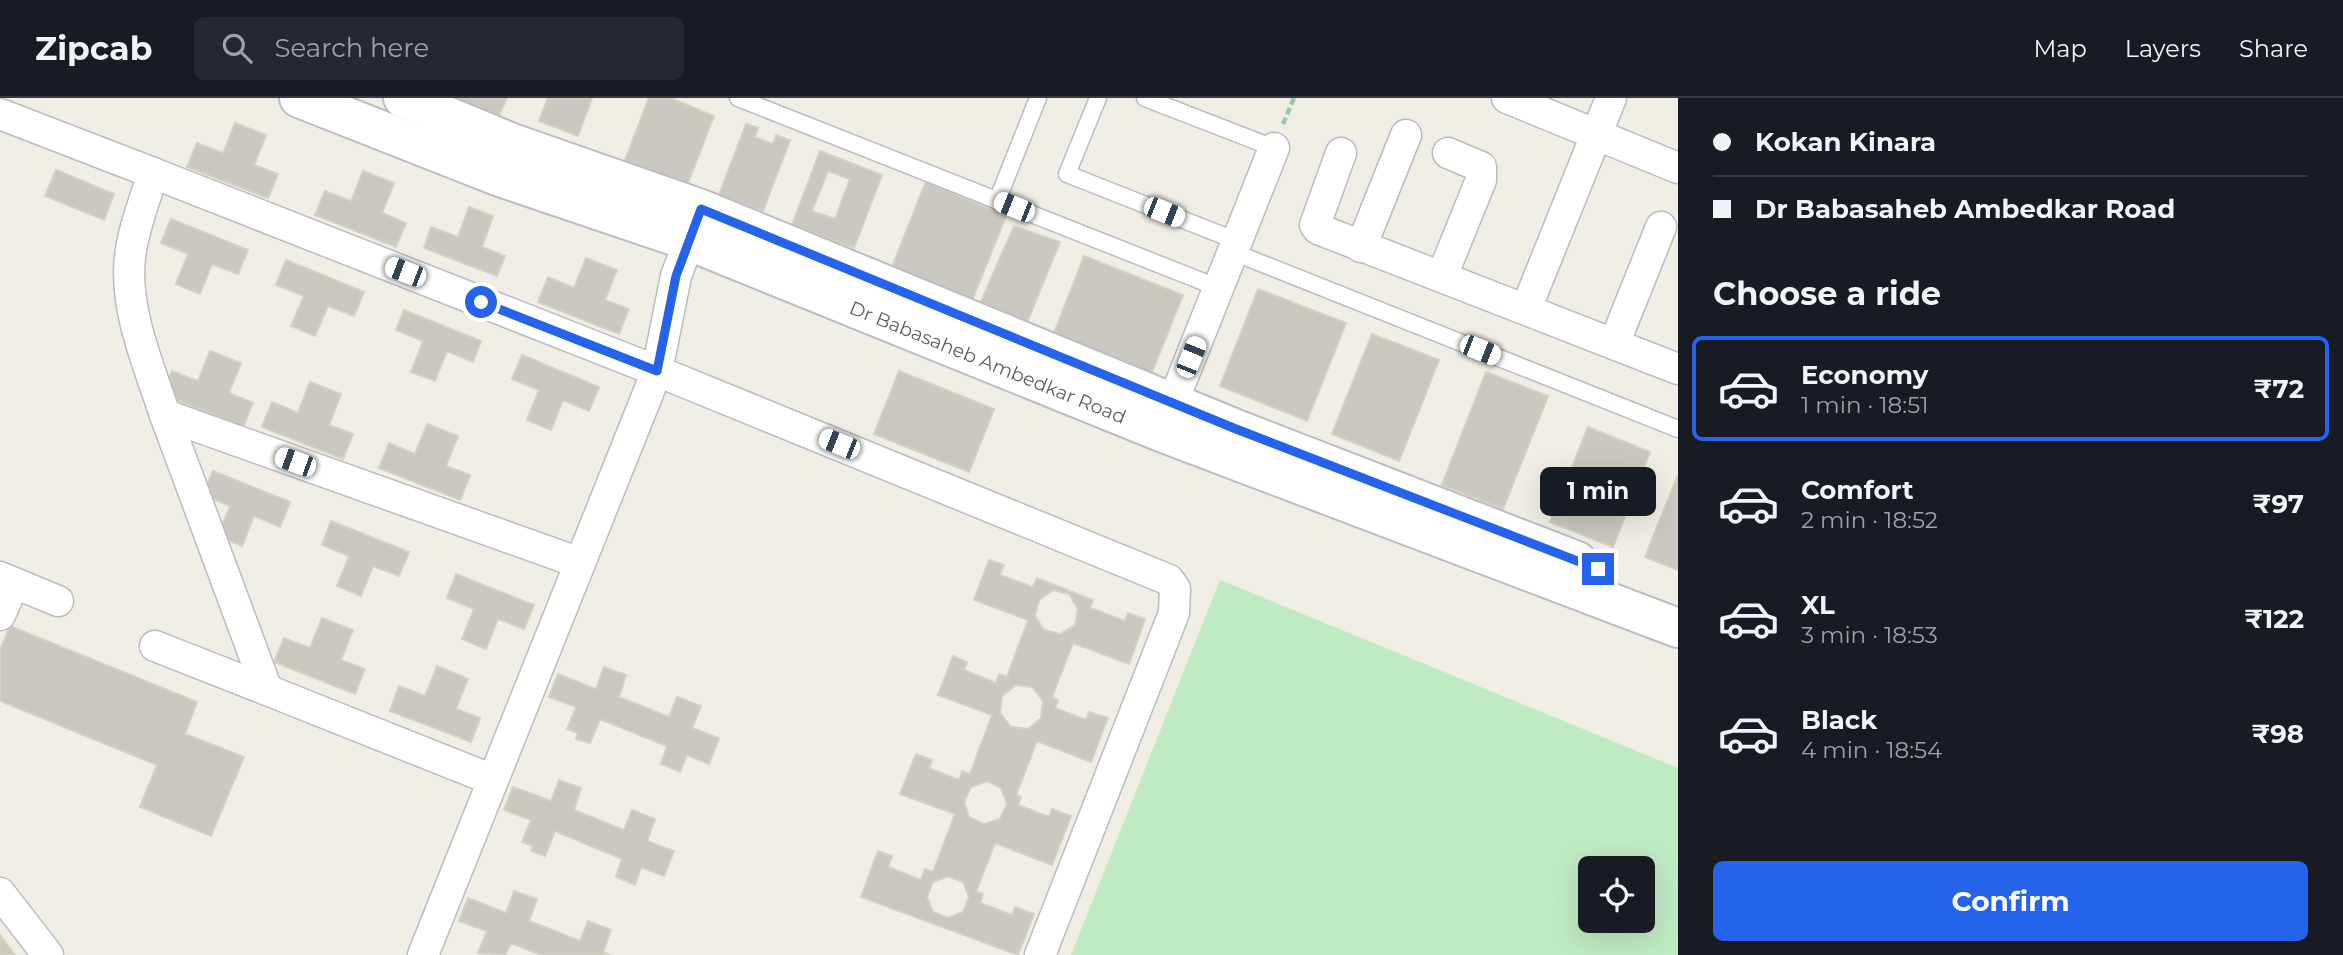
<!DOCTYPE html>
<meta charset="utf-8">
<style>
:root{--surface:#171b24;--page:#242831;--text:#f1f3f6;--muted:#9ea1a6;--line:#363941;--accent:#2563eb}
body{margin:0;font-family:Montserrat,sans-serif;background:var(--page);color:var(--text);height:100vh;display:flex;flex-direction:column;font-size:26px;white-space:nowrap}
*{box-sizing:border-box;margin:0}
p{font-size:23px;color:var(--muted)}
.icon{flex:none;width:38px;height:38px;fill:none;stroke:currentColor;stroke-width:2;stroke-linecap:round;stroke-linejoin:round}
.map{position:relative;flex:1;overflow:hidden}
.sheet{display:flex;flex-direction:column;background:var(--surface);width:665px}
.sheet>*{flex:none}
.top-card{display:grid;align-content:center;height:154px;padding:0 35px;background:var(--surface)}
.controls{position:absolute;left:1578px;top:758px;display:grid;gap:14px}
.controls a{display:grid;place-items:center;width:77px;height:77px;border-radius:10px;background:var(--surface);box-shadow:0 7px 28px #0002;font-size:35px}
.end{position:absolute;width:32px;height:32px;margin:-16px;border:9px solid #2563eb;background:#fff;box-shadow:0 0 0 4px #fff}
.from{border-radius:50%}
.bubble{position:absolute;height:49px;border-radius:10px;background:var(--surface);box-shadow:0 7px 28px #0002;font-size:23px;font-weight:700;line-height:49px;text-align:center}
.car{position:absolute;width:21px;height:42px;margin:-21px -10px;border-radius:9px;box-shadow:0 0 5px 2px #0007;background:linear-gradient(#fff 24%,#345 0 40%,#fff 0 76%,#345 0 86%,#fff 0)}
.top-card b{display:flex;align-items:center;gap:24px;height:66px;font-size:26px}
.top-card b+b{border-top:2px solid var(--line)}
.top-card i{width:18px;height:18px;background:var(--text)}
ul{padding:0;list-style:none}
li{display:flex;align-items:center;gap:21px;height:105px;margin:0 14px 10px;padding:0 21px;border:4px solid transparent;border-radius:10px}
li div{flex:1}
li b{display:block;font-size:26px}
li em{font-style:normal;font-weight:700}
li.current{border-color:var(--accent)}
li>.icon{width:63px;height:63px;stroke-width:1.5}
h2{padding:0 35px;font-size:32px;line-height:84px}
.action{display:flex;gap:14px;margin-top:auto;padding:14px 35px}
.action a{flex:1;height:80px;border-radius:10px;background:var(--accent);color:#fff;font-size:28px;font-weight:700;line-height:80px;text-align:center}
header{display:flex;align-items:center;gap:42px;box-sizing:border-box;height:98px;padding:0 35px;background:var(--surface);border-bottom:2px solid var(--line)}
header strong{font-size:33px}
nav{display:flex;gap:38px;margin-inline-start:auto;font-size:24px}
.search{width:490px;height:63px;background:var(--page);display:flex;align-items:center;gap:18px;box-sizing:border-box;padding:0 24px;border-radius:10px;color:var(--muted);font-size:26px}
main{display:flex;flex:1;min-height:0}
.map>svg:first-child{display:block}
.green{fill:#bfeac2;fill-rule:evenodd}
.building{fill:#cbc8c1;stroke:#d5d1c2;stroke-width:2;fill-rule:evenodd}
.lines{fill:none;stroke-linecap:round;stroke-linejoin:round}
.lane-casing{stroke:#b9bcc1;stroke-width:19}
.street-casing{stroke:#b9bcc1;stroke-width:33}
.secondary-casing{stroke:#babdc4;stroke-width:42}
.path{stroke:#96c9a8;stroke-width:4.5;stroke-dasharray:7 3.5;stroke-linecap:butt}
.lane{stroke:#fff;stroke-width:16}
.street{stroke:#fff;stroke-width:30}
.secondary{stroke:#fff;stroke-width:38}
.route{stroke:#2563eb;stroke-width:9}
.labels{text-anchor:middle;stroke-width:7;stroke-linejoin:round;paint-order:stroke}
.street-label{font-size:19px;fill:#5c6066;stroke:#fff}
</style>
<header>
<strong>Zipcab</strong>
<div class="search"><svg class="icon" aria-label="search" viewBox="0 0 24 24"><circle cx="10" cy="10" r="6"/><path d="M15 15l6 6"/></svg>Search here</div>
<nav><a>Map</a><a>Layers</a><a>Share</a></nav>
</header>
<main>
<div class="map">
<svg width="1678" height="857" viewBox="0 0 1678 857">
<rect width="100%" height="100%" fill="#f0eee4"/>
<path class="green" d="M 1220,482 L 1678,670 L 1678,857 L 1071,857 ZM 1591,770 L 1643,770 L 1643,822 L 1591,822 Z"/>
<g class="building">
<polygon points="447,0 507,0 497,22"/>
<polygon points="548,0 592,0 578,38 539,23"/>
<polygon points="649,0 670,0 714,18 684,95 622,70"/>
<polygon points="235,25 266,37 254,67 278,76 268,100 187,69 197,45 223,55"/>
<polygon points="746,26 758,30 755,39 773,46 776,37 790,42 763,113 719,97"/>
<path d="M 820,53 L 882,77 L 854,150 L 792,127 ZM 828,73 L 850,81 L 835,121 L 812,113 Z"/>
<polygon points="56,72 114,96 104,122 45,98"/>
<polygon points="363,73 394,85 382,115 406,125 396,149 315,117 325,93 351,103"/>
<polygon points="926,83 1006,118 971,205 889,177"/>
<polygon points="469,109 493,118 482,149 505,158 497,178 424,150 431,129 458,139"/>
<polygon points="171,121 248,152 238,176 212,166 200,196 176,186 188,156 161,145"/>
<polygon points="1014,128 1060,144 1026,227 979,208"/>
<polygon points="1084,158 1183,197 1151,277 1053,238"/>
<polygon points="586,160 617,172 605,202 629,211 619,236 538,204 548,179 574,190"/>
<polygon points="286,162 364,194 354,218 328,208 315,238 291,228 304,198 276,187"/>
<polygon points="1258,191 1346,225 1307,323 1220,288"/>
<polygon points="404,212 481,243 473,264 447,253 435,283 411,274 423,243 396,232"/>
<polygon points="1372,236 1439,262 1399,363 1332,336"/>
<polygon points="210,253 241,265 229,295 253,305 243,329 163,297 172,273 198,283"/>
<polygon points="522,257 599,289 589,313 563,302 551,332 527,322 539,292 512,281"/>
<polygon points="899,273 994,311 969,374 874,336"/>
<polygon points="1486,274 1548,298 1503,411 1442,387"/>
<polygon points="310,284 341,296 329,327 353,336 343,361 262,329 272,304 298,315"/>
<polygon points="427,326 458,338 446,368 470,377 460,402 379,370 389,345 415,356"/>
<polygon points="1588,329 1650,354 1613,449 1550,424"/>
<polygon points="213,373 290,404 280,429 254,418 242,448 218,438 230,408 203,397"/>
<polygon points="1678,377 1678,472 1645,459"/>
<polygon points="331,423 409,454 399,478 373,468 361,498 337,488 349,458 322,447"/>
<path d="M 989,462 L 1004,467 L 1000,477 L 1033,489 L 1037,480 L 1093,502 L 1090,510 L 1125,523 L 1128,515 L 1145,521 L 1129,566 L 1073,545 L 1052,599 L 1058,602 L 1055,610 L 1086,622 L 1089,614 L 1108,620 L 1091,664 L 1037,643 L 1016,697 L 1021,699 L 1018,707 L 1049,719 L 1052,711 L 1071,718 L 1052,767 L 995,745 L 976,794 L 983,796 L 980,805 L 1012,817 L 1015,809 L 1034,816 L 1018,857 L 861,799 L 878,753 L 892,758 L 888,769 L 921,782 L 925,771 L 933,774 L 955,716 L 900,696 L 916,656 L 932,662 L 929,670 L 959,682 L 962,673 L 970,676 L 992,617 L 938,597 L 953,558 L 967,564 L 964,572 L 996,585 L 999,576 L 1007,579 L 1028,522 L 974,502 ZM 1053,492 L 1069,496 L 1078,511 L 1075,527 L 1060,536 L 1044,532 L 1035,518 L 1039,502 ZM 1016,587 L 1032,589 L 1043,603 L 1041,620 L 1028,631 L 1011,629 L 1000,615 L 1002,598 ZM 987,683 L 1001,690 L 1007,706 L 1000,721 L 984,726 L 969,719 L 964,704 L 971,689 ZM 948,778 L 963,784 L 969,799 L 963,814 L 948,820 L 933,814 L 927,799 L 933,784 Z"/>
<polygon points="456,476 534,507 524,531 498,521 486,551 462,541 474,511 447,500"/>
<polygon points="322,520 353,532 341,562 365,571 355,596 274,564 284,540 310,550"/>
<polygon points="10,528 197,604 185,636 244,659 211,738 140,709 157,667 0,603 0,552"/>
<polygon points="437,568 468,581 456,611 480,620 471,644 390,613 399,588 425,598"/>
<polygon points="604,569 626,577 619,599 669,619 677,599 701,608 692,630 719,640 709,666 687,657 680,674 661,666 667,648 600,621 590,645 576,641 578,635 567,631 576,609 549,599 558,576 596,591"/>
<polygon points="559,682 581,690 574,712 624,732 632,712 655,721 647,743 674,753 664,778 641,769 635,787 616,779 622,761 555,733 545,758 531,753 533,748 522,744 531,722 504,712 513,689 551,703"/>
<polygon points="514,793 537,801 529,823 580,843 588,823 611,832 603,854 610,857 541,857 511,845 505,857 478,855 487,833 459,823 468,800 506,815"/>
<polygon points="0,837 15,857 0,857"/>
</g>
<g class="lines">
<defs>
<g id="lane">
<polyline points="738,0 1219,190"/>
<polyline points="1098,0 1067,76 1237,143"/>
<polyline points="1145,0 1274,50"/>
<polyline points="997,103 1038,0"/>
<polyline points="1233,154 1678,331"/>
</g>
<g id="street">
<polyline points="1507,0 1678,70"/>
<path d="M 0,16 L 153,75 C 145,102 133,131 130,159 C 124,212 149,268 165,317"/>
<polyline points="1341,55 1315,127 1318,131 1678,271"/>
<polyline points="153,75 657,273 1169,482 1175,491 1174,515 1040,857"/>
<polyline points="1361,149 1406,37"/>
<polyline points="1442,178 1481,82 1481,69 1448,55"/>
<polyline points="1526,211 1611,0"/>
<polyline points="1614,246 1661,129"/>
<polyline points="1165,324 1274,50"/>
<polyline points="0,479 58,503"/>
<polyline points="0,517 14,485"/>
<polyline points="155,548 267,592"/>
<polyline points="493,682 267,592 165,317 580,465"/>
<polyline points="0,795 48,857"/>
<polyline points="423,857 657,273 676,178 696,125"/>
</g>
<g id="secondary">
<path id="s1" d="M 299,0 L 500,79 L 689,143 L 1161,334 L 1678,530"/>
<polyline points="403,0 512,45 701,111 1236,331 1577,463"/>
</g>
</defs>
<use href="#lane" class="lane-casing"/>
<use href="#street" class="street-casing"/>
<use href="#secondary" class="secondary-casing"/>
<polyline class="path" points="1283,26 1294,0"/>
<use href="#lane" class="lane"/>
<use href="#street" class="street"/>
<use href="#secondary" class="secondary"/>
</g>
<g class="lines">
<polyline class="route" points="481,204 657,273 676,178 701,111 1236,331 1598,471"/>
</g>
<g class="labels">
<g class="street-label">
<text dy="7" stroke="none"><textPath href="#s1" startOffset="738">Dr Babasaheb Ambedkar Road</textPath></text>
</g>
</g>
</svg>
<div class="controls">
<a><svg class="icon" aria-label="locate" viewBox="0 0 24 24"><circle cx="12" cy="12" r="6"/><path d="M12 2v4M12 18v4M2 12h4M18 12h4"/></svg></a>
</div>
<i class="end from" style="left:481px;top:204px"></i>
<i class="end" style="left:1598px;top:471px"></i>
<div class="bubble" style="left:1540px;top:369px;width:116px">1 min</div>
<i class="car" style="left:1014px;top:109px;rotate:292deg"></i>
<i class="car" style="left:1164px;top:114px;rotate:112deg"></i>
<i class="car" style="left:405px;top:174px;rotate:291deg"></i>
<i class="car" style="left:1480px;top:252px;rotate:112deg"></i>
<i class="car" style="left:1191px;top:259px;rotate:22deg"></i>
<i class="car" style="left:839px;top:346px;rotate:292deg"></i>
<i class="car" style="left:295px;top:364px;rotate:290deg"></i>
</div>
<section class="sheet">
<div class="top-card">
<b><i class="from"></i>Kokan Kinara</b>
<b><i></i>Dr Babasaheb Ambedkar Road</b>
</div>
<h2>Choose a ride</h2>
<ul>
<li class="current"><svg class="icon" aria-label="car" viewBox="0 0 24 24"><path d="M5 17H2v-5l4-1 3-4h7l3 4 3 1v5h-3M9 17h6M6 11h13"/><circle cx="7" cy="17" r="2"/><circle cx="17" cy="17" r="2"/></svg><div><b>Economy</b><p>1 min · 18:51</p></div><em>₹72</em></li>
<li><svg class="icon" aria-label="car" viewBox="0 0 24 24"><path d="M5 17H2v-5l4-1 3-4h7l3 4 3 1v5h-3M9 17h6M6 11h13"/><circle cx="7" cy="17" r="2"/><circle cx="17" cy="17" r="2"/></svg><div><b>Comfort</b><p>2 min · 18:52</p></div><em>₹97</em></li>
<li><svg class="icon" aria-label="car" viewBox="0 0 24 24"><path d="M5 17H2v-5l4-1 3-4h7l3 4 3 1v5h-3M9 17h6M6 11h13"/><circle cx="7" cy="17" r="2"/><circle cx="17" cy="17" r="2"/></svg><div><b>XL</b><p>3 min · 18:53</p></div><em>₹122</em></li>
<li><svg class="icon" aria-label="car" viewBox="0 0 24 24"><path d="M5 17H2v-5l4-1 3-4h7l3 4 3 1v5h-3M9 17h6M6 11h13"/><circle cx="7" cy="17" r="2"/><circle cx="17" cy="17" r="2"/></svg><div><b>Black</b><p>4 min · 18:54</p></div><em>₹98</em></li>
</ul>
<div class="action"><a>Confirm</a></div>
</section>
</main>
